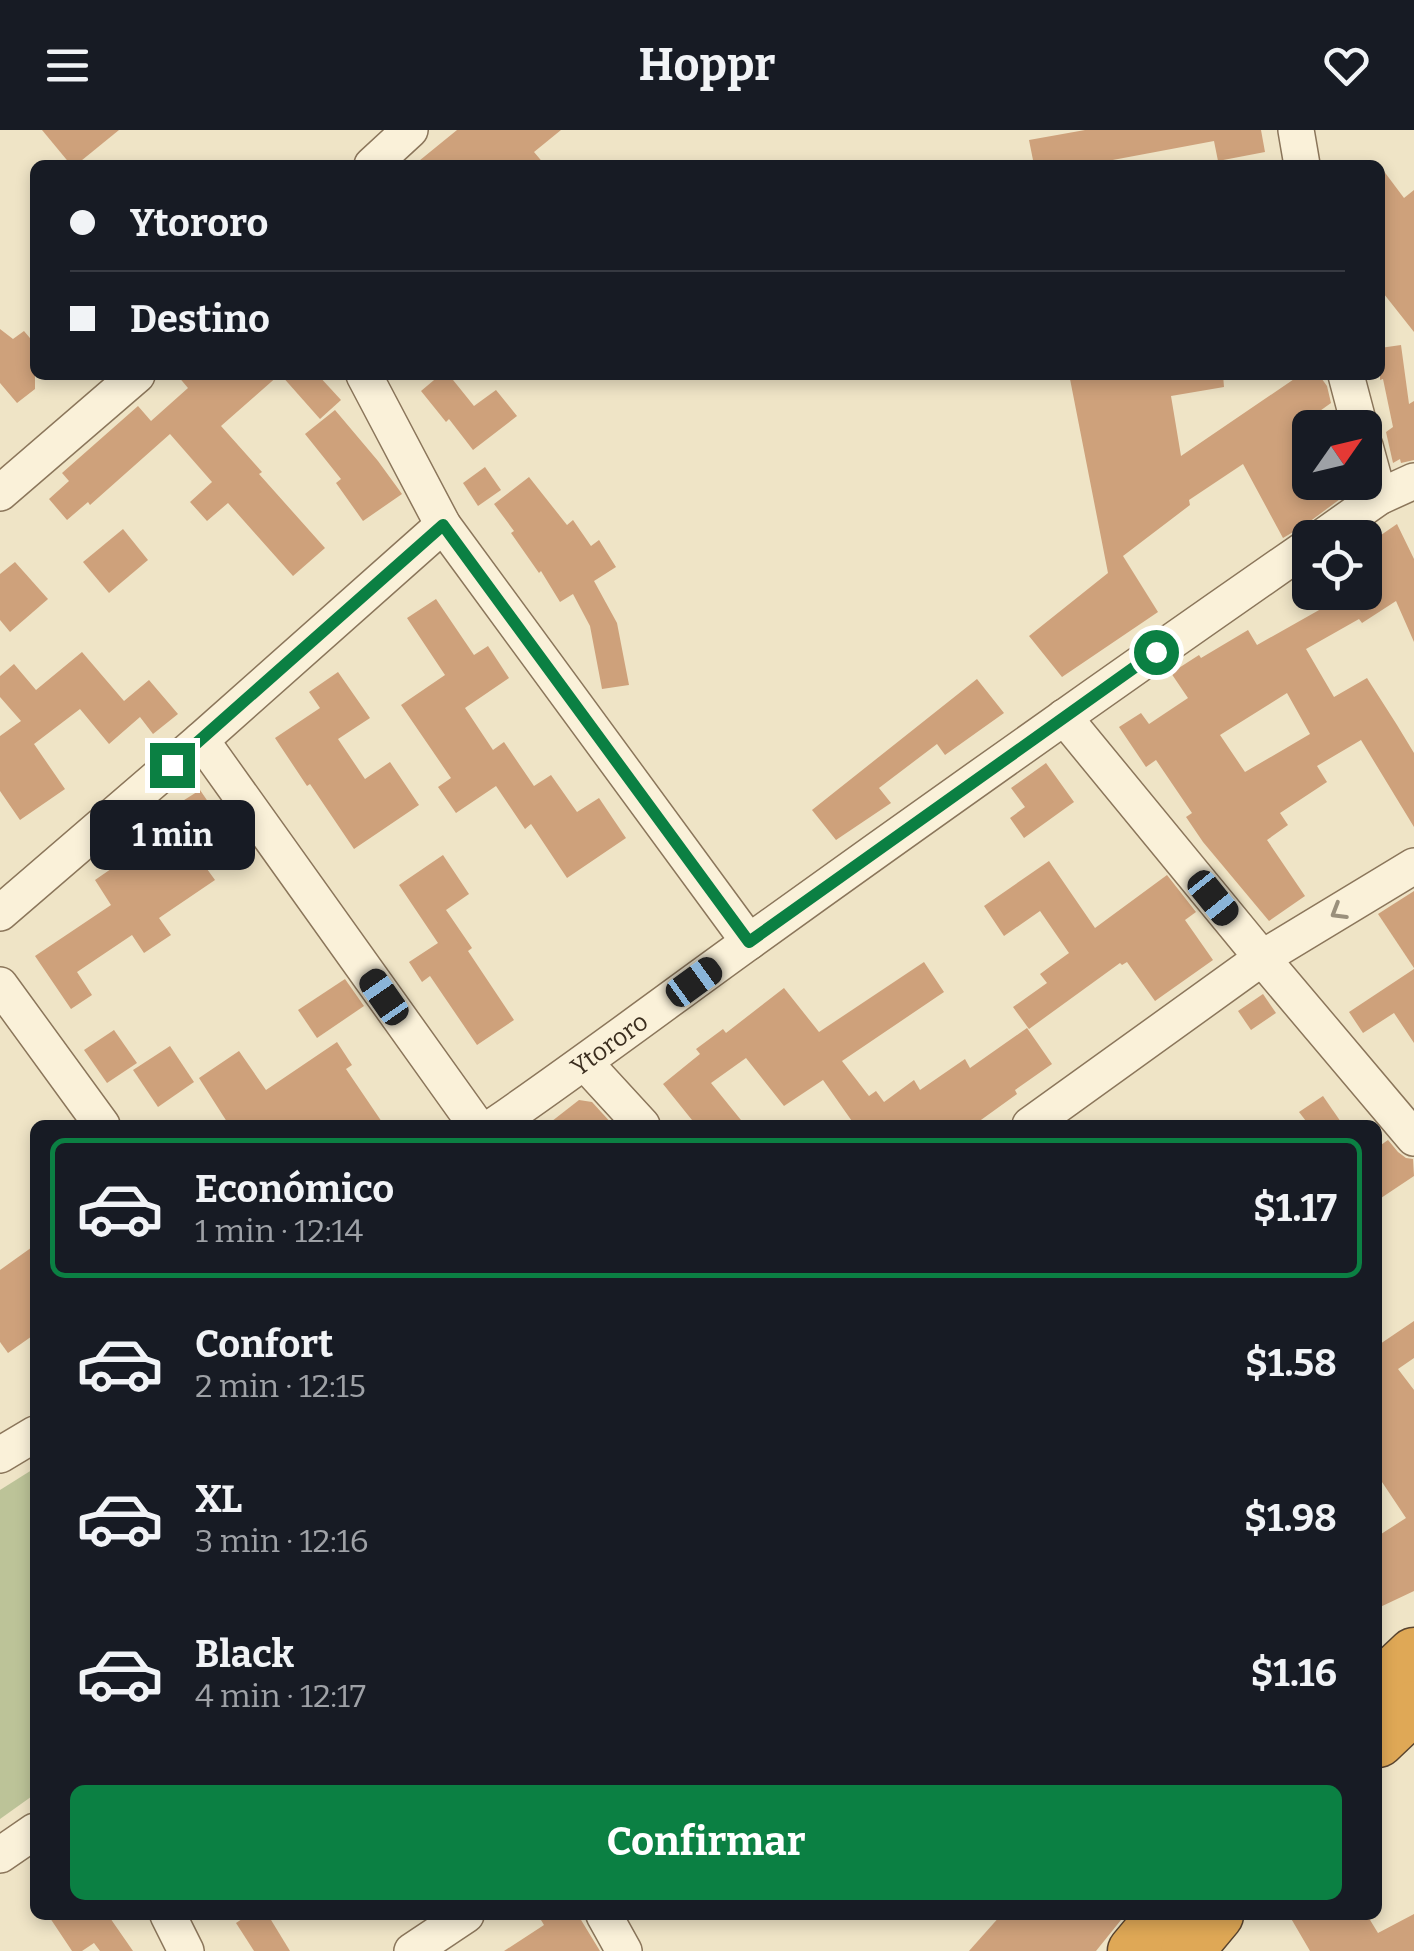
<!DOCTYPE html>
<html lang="es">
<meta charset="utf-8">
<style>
:root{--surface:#171b24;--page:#20242c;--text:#f1f3f6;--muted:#9ea1a6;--line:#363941;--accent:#0b8043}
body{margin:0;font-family:Bitter,serif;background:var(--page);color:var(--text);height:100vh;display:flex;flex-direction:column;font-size:38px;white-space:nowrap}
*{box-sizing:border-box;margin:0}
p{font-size:32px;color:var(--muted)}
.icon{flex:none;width:55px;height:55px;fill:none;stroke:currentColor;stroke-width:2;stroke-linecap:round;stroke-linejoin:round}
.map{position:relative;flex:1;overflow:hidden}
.side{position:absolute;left:30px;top:990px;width:1352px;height:800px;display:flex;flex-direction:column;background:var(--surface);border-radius:15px;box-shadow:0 5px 15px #0003}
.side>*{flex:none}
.guide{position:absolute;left:30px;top:30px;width:1355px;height:220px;border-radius:15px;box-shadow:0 5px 15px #0003;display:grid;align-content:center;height:220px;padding:0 40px;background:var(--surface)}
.needle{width:65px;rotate:56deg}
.controls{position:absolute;left:1292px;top:280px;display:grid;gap:20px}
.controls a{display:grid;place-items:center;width:90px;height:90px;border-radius:15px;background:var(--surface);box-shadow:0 5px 15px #0003;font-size:50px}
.end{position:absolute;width:45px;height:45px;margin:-22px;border:12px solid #0b8043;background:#fff;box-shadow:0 0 0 5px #fff}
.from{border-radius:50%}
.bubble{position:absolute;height:70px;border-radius:15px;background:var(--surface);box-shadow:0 5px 15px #0003;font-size:32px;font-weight:700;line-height:70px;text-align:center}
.car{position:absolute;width:30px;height:60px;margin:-30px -15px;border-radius:12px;box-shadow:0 0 8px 2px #0007;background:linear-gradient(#222 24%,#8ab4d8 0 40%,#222 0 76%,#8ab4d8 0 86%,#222 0)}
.guide b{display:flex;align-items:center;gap:35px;height:95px;font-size:38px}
.guide b+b{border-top:2px solid var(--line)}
.guide i{width:25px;height:25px;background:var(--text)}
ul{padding:18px 0 0;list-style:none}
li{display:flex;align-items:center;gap:30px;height:140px;margin:0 20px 15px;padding:0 20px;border:5px solid transparent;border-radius:15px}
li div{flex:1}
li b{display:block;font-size:38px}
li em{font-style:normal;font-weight:700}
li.current{border-color:var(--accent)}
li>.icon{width:90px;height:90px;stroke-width:1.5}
.action{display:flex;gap:20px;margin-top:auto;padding:20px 40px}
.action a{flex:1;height:115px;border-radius:15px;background:var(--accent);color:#fff;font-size:40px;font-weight:700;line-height:115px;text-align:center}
header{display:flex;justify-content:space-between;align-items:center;height:130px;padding:0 40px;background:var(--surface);font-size:45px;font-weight:700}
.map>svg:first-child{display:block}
.cemetery{fill:#bcc398}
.building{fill:#cea17b;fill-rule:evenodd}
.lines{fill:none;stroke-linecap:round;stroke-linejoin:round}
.minor-casing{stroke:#8b765b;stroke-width:38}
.highway-casing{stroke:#59442f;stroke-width:55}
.minor{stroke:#faf1d9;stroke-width:35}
.highway{stroke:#dfa856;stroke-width:52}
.oneway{stroke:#9a907c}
.route{stroke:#0b8043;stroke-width:12}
.labels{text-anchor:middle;stroke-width:10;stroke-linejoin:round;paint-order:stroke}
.street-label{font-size:25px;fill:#3b2e1f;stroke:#f6eed6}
</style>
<header><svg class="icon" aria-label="menu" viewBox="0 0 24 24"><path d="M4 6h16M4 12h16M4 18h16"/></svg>Hoppr<svg class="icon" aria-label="heart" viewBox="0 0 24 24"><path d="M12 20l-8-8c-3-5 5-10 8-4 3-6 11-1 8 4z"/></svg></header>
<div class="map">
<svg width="1414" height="1821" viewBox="0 0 1414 1821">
<rect width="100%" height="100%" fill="#efe4c6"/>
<polygon class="cemetery" points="35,1338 35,1664 0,1689 0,1360"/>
<g class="building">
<polygon points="42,0 119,0 76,35 71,35"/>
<polygon points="457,0 561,0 534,22 545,35 414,35"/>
<polygon points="1085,0 1261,0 1265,22 1218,31 1214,11 1086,35 1034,35 1029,10"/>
<polygon points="1380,36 1404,68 1414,60 1414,202 1380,159"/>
<polygon points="0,199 13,209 24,201 35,214 35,259 17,273 0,253"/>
<polygon points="1401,215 1409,274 1414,271 1414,330 1401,333 1400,329 1393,333 1386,302 1393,297 1383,249 1380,250 1380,218"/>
<polygon points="177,245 279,245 221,296 262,342 259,344 325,418 293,446 228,373 207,391 190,372 212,352 170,304 90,375 88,372 67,390 49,369 69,351 62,343 138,276 151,291 188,258"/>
<polygon points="281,245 318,245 341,270 320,289"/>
<polygon points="440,245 449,245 474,276 496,260 517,286 473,320 449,289 446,292 421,261"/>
<polygon points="1095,245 1223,245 1224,257 1171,266 1181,326 1300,245 1319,245 1327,256 1331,273 1310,288 1310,352 1353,352 1355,358 1305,395 1283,408 1243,334 1189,370 1190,375 1123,426 1158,482 1062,547 1029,506 1108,443 1070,249"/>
<polygon points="335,280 378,331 402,364 363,391 336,353 341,349 305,304"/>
<polygon points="485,337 501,360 478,376 463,353"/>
<polygon points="529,347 567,395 573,390 591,416 599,410 616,437 594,451 617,493 629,555 602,559 590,496 573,464 560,472 541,441 539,443 511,403 514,401 494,374"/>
<path d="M 1397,394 L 1414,429 L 1414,512 L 1396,471 L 1362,493 L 1359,489 L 1306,519 L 1334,567 L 1367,548 L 1397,595 L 1414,623 L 1414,697 L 1361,610 L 1317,636 L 1327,652 L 1280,683 L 1288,695 L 1267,710 L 1305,766 L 1269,791 L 1203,712 L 1186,687 L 1192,683 L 1156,630 L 1146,637 L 1119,597 L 1141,583 L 1149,594 L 1188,568 L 1171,543 L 1199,525 L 1201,528 L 1248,500 L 1257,515 L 1351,462 L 1365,462 L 1365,416 ZM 1287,563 L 1310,604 L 1245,642 L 1220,605 Z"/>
<polygon points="123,399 148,430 109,463 83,432"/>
<polygon points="15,432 48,469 10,502 0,490 0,444"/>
<polygon points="436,469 474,525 488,516 509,548 465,578 493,620 504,612 534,656 551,645 577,682 599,668 626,708 567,748 531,694 525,699 496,656 456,683 438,657 451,648 401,575 445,545 407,488"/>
<polygon points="82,522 124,571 149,550 178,584 153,604 140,587 109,614 80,579 34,614 65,659 20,690 0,661 0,606 21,591 0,567 0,546 14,534 36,560"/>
<polygon points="338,542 370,588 338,609 365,649 390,632 419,675 354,719 310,654 307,656 275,608 320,578 309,562"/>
<polygon points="977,549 1004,583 945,625 937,614 879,658 891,673 836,710 812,680"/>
<polygon points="1046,633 1074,672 1024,708 1010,688 1025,677 1011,658"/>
<polygon points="200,660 224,695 231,690 246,712 207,739 215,750 159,788 171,805 144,823 132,805 77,842 92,865 71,879 35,826 111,775 95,750 134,723 124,708"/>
<polygon points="443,725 469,764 446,780 472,818 468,821 514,890 477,915 430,846 422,852 409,832 438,813 399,755"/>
<polygon points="1049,731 1095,798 1167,745 1196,782 1185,790 1213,830 1155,871 1127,832 1122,835 1120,833 1029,899 1013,877 1047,853 1040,844 1069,823 1040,781 1004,806 984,776"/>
<polygon points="1414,761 1414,838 1378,784"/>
<polygon points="924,832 944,862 842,931 869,966 876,961 884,972 914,950 920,960 965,929 970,938 1027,898 1052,934 1015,960 1017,964 974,995 852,995 854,994 823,950 784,976 746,928 711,953 745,995 696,995 663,954 700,924 696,919 723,899 726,903 784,858 819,902"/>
<polygon points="1414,839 1414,913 1394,883 1363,903 1349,882"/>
<polygon points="345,849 364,876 317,908 298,880"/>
<polygon points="1263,864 1276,883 1251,900 1238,881"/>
<polygon points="114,900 137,933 107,953 84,920"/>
<polygon points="337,912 352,935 346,939 384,995 229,995 199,948 239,921 266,960"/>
<polygon points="170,916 194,952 158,977 133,940"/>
<polygon points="1323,966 1343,995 1309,995 1299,982"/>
<polygon points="579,970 592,972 613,995 547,995"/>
<polygon points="1388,1010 1398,1022 1406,1028 1413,1029 1414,1046 1378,1070 1378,1017"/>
<polygon points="35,1115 35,1204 8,1223 0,1212 0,1140"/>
<polygon points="1414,1191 1414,1228 1398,1239 1414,1260 1414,1461 1378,1478 1378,1406 1406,1388 1378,1346 1378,1211 1380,1214"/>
<polygon points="1414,1784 1414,1821 1310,1821 1289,1785 1367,1785 1378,1803"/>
<polygon points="48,1785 108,1785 133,1821 100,1821 94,1813 82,1821 72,1821"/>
<polygon points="248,1785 268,1785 290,1821 254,1821 236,1793"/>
<polygon points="538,1785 578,1785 600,1821 504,1821 544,1795"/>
<polygon points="1001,1785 1125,1785 1096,1821 969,1821"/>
</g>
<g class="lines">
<defs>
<g id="minor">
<polyline points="1296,0 1302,35"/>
<polyline points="372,35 410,0"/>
<polyline points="364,245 443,395 749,812"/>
<polyline points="1346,245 1360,298"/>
<polyline points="1365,316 1379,367"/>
<polyline points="0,363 137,245"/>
<polyline points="1321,408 1379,367 1414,351"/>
<polyline points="1064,587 1262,828 1414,1008"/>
<polyline points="201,610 476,995"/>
<polyline points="0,783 201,610 443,395"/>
<polyline points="0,855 102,995"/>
<polyline points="585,933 642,995"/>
<path id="s1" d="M 495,995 C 582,935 667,871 753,809 C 938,676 1123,545 1310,415"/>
<polyline points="1030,995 1262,828 1414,736"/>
<polyline points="0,1325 35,1304"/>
<polyline points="0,1725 35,1701"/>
<polyline points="168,1785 186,1821"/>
<polyline points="604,1785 624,1821"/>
<polyline points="412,1821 466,1785"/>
</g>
<g id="highway">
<polyline points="1378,1558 1414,1524"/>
<polyline points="1378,1611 1414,1577"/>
<polyline points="1134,1821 1164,1785"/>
<polyline points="1187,1821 1217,1785"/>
</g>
</defs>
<use href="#minor" class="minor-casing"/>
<use href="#highway" class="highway-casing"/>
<use href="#minor" class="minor"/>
<use href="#highway" class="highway"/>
</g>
<defs><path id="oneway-chevron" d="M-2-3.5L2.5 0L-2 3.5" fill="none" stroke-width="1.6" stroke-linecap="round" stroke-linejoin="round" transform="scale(2.5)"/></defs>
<use class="oneway" href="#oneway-chevron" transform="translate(1338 782) rotate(149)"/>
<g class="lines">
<polyline class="route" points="172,635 443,395 749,812 1156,522"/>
</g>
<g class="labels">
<g class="street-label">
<text dy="9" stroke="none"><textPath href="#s1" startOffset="140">Ytororo</textPath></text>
</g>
</g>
</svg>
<div class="controls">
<a><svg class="needle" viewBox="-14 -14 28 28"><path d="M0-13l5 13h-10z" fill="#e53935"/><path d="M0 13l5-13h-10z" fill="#9ea1a6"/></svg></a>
<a><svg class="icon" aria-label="locate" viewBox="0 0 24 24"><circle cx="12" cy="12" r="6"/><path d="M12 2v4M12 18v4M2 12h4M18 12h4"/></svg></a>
</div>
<i class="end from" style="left:1156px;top:522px"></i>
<i class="end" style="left:172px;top:635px"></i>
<div class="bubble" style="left:90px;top:670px;width:165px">1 min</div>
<i class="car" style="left:1213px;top:768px;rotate:141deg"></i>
<i class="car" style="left:694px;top:852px;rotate:54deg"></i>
<i class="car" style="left:384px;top:867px;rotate:325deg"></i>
<div class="guide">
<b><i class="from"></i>Ytororo</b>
<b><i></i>Destino</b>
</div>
<section class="side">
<ul>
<li class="current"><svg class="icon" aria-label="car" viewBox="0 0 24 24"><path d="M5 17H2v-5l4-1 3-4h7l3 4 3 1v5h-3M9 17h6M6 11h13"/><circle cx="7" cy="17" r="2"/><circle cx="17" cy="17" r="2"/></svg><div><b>Económico</b><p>1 min · 12:14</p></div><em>$1.17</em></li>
<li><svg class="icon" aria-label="car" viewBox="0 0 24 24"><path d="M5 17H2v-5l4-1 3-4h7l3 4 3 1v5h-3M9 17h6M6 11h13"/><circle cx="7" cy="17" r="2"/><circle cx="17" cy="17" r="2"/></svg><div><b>Confort</b><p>2 min · 12:15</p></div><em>$1.58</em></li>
<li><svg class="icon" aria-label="car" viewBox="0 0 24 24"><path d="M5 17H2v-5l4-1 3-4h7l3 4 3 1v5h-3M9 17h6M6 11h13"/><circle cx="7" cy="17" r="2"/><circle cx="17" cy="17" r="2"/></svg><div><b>XL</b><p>3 min · 12:16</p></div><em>$1.98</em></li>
<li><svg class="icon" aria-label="car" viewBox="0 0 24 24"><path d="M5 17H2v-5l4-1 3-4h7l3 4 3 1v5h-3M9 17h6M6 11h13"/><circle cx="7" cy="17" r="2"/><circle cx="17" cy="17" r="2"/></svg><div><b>Black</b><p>4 min · 12:17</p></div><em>$1.16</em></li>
</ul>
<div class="action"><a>Confirmar</a></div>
</section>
</div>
